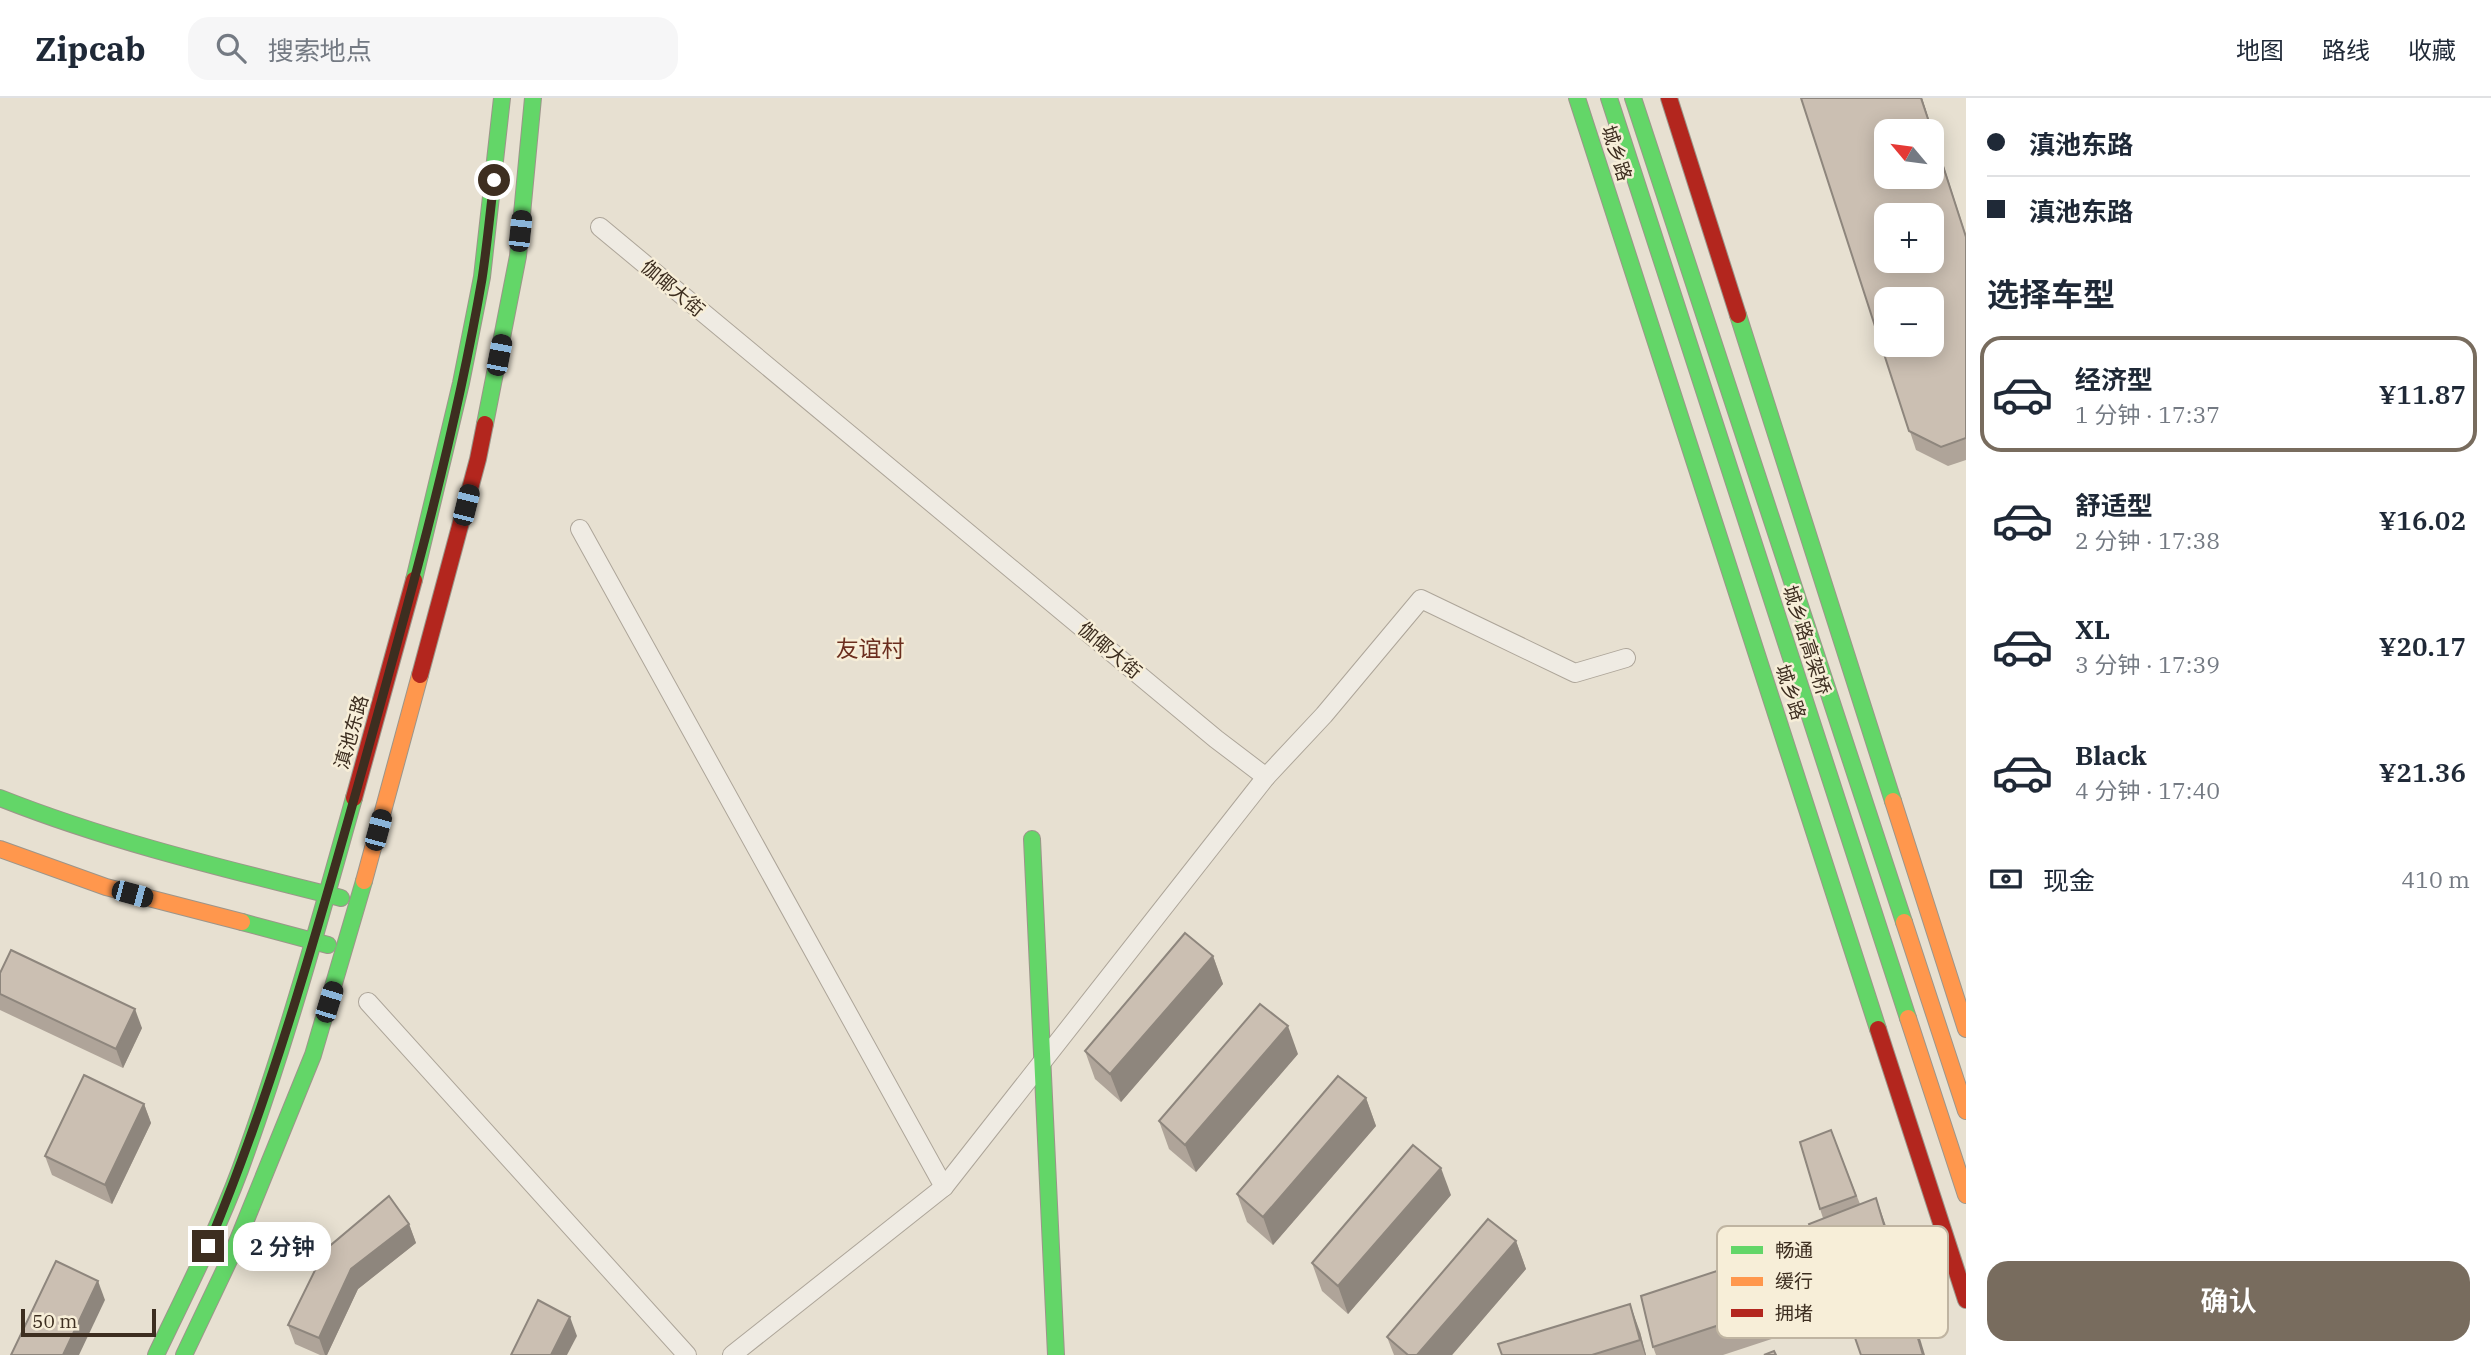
<!DOCTYPE html>
<html lang="zh">
<meta charset="utf-8">
<style>
:root{--surface:#fff;--page:#f6f6f7;--text:#1f2937;--muted:#747a83;--line:#e0e1e3;--accent:#786c5e}
body{margin:0;font-family:"IBM Plex Serif","Noto Sans SC",serif;background:var(--page);color:var(--text);height:100vh;display:flex;flex-direction:column;font-size:26px;white-space:nowrap}
*{box-sizing:border-box;margin:0}
p{font-size:23px;color:var(--muted)}
.icon{flex:none;width:38px;height:38px;fill:none;stroke:currentColor;stroke-width:2;stroke-linecap:round;stroke-linejoin:round}
.map{position:relative;flex:1;overflow:hidden}
.drawer{display:flex;flex-direction:column;background:var(--surface);width:525px}
.drawer>*{flex:none}
.guide{display:grid;align-content:center;height:154px;padding:0 21px;background:var(--surface)}
.needle{width:46px;rotate:299deg}
.buttons{position:absolute;left:1874px;top:21px;display:grid;gap:14px}
.buttons a{display:grid;place-items:center;width:70px;height:70px;border-radius:14px;background:var(--surface);box-shadow:0 4px 18px #0003;font-size:35px}
.scale{position:absolute;left:21px;bottom:18px;width:135px;box-sizing:border-box;padding-left:7px;border:4px solid #3d2e20;border-top:0;font-size:19px;line-height:24px;white-space:nowrap;color:#3d2e20;-webkit-text-stroke:5px #f7eed8;paint-order:stroke}
.end{position:absolute;width:32px;height:32px;margin:-16px;border:9px solid #3d2e20;background:#fff;box-shadow:0 0 0 4px #fff}
.from{border-radius:50%}
.bubble{position:absolute;height:49px;border-radius:21px;background:var(--surface);box-shadow:0 4px 18px #0003;font-size:23px;font-weight:600;line-height:49px;text-align:center}
.car{position:absolute;width:21px;height:42px;margin:-21px -10px;border-radius:9px;box-shadow:0 0 5px 2px #0007;background:linear-gradient(#222 24%,#8ab4d8 0 40%,#222 0 76%,#8ab4d8 0 86%,#222 0)}
.guide b{display:flex;align-items:center;gap:24px;height:66px;font-size:26px}
.guide b+b{border-top:2px solid var(--line)}
.guide i{width:18px;height:18px;background:var(--text)}
ul{padding:0;list-style:none}
li{display:flex;align-items:center;gap:21px;height:116px;margin:0 14px 10px;padding:0 7px;border:4px solid transparent;border-radius:21px}
li div{flex:1}
li b{display:block;font-size:26px}
li em{font-style:normal;font-weight:600}
li.active{border-color:var(--accent)}
li>.icon{width:63px;height:63px;stroke-width:1.5}
h2{padding:0 21px;font-size:32px;line-height:84px}
.pay{display:flex;align-items:center;gap:18px;height:77px;padding:0 21px;font-size:26px}
.pay p{margin-inline-start:auto}
.button{display:flex;gap:14px;margin-top:auto;padding:14px 21px}
.button a{flex:1;height:80px;border-radius:21px;background:var(--accent);color:#fff;font-size:28px;font-weight:600;line-height:80px;text-align:center}
header{display:flex;align-items:center;gap:42px;box-sizing:border-box;height:98px;padding:0 35px;background:var(--surface);border-bottom:2px solid var(--line)}
header strong{font-size:33px}
nav{display:flex;gap:38px;margin-inline-start:auto;font-size:24px}
.search{width:490px;height:63px;background:var(--page);display:flex;align-items:center;gap:18px;box-sizing:border-box;padding:0 24px;border-radius:21px;color:var(--muted);font-size:26px}
main{display:flex;flex:1;min-height:0}
.map>svg:first-child{display:block}
.lines{fill:none;stroke-linecap:round;stroke-linejoin:round}
.street-casing{stroke:#ada599;stroke-width:20}
.fast-casing{stroke:#9c958a;stroke-width:18}
.slow-casing{stroke:#9c958a;stroke-width:18}
.jam-casing{stroke:#9c958a;stroke-width:18}
.street{stroke:#efebe3;stroke-width:18}
.fast{stroke:#63d668;stroke-width:16}
.slow{stroke:#ff974d;stroke-width:16}
.jam{stroke:#b3261e;stroke-width:16}
.wall{fill:#afa499}
.shaded-wall{fill:#8e867d}
.building{fill:#cbbfb2;stroke:#8e867d;stroke-width:2;fill-rule:evenodd}
.route{stroke:#3d2e20;stroke-width:9}
.labels{text-anchor:middle;stroke-width:5;stroke-linejoin:round;paint-order:stroke}
.street-label{font-size:19px;fill:#3d2e20;stroke:#f7eed8}
.quarter-label{font-size:23px;fill:#6b2e1e;stroke:#f7eed8}
.key{fill:#f7eed8;stroke:#bfb4a1;stroke-width:2}
.key-label{font-size:19px;fill:#3d2e20}
</style>
<header>
<strong>Zipcab</strong>
<div class="search"><svg class="icon" aria-label="search" viewBox="0 0 24 24"><circle cx="10" cy="10" r="6"/><path d="M15 15l6 6"/></svg>搜索地点</div>
<nav><a>地图</a><a>路线</a><a>收藏</a></nav>
</header>
<main>
<div class="map">
<svg width="1966" height="1257" viewBox="0 0 1966 1257">
<rect width="100%" height="100%" fill="#e7e0d1"/>
<g class="lines">
<defs>
<g id="street">
<polyline points="600,129 1216,641 1266,679 1324,617 1421,501 1575,575 1626,560"/>
<polyline points="580,431 944,1089"/>
<polyline points="368,904 687,1257"/>
<polyline points="732,1257 944,1089 1266,679"/>
</g>
<g id="fast">
<polyline points="1577,0 1878,931"/>
<polyline points="1609,0 1908,920"/>
<polyline points="1633,0 1904,824"/>
<polyline points="1738,217 1893,703"/>
<polyline points="485,326 518,158 533,0"/>
<polyline points="414,482 461,285 482,179 502,0"/>
<path d="M 0,700 C 111,744 226,771 341,800"/>
<polyline points="1032,741 1056,1257"/>
<polyline points="242,824 328,847"/>
<path d="M 156,1257 C 185,1196 216,1136 240,1072 C 284,951 319,825 354,700"/>
<polyline points="184,1257 233,1154 313,957 364,783"/>
</g>
<g id="slow">
<polyline points="1893,703 1966,931"/>
<polyline points="0,751 106,789 242,824"/>
<polyline points="364,783 420,577"/>
<polyline points="1904,824 1966,1013"/>
<polyline points="1908,920 1966,1097"/>
</g>
<g id="jam">
<polyline points="1669,0 1738,217"/>
<polyline points="420,577 478,361 485,326"/>
<polyline points="354,700 414,482"/>
<polyline points="1878,931 1966,1202"/>
</g>
</defs>
<use href="#street" class="street-casing"/>
<use href="#fast" class="fast-casing"/>
<use href="#slow" class="slow-casing"/>
<use href="#jam" class="jam-casing"/>
<use href="#street" class="street"/>
<use href="#fast" class="fast"/>
<use href="#slow" class="slow"/>
<use href="#jam" class="jam"/>
</g>
<g class="wall">
<polygon points="1801,0 1922,0 1966,137 1966,362 1948,368 1916,352"/>
<polygon points="1213,858 1223,886 1121,1004 1095,981 1085,953"/>
<polygon points="0,875 142,930 123,970 0,912"/>
<polygon points="1298,956 1196,1074 1169,1051 1159,1023"/>
<polygon points="1366,1000 1376,1028 1273,1147 1247,1124 1237,1096"/>
<polygon points="144,1006 151,1025 112,1106 52,1077 45,1058"/>
<polygon points="1831,1032 1860,1106 1886,1128 1847,1216 1723,1257 1656,1257 1653,1249 1814,1141 1823,1120 1820,1111"/>
<polygon points="1451,1097 1348,1216 1322,1193 1312,1165"/>
<polygon points="409,1126 416,1145 358,1191 327,1257 320,1257 295,1246 288,1227"/>
<polygon points="1516,1143 1526,1171 1452,1257 1394,1257 1387,1239"/>
<polygon points="1640,1234 1646,1257 1502,1257"/>
</g>
<g class="shaded-wall">
<polygon points="1921,0 1922,0 1966,139"/>
<polygon points="1213,858 1223,886 1121,1004 1110,976"/>
<polygon points="135,911 142,930 123,970 116,951"/>
<polygon points="1288,928 1298,956 1196,1074 1185,1047"/>
<polygon points="1366,1000 1376,1028 1273,1147 1263,1119"/>
<polygon points="144,1006 151,1025 112,1106 105,1087"/>
<polygon points="1441,1070 1451,1097 1348,1216 1338,1188"/>
<polygon points="1876,1100 1886,1128 1925,1257 1923,1257"/>
<polygon points="409,1126 416,1145 358,1191 327,1257 325,1257 319,1240 351,1171"/>
<polygon points="1516,1143 1526,1171 1452,1257 1417,1257"/>
<polygon points="98,1183 105,1202 79,1257 63,1257"/>
<polygon points="1630,1206 1640,1234 1646,1257 1645,1257 1640,1242"/>
<polygon points="570,1219 577,1238 567,1257 551,1257"/>
</g>
<g class="building">
<path d="M 1801,0 L 1921,0 L 1932,33 L 1886,33 L 1886,79 L 1932,79 L 1932,34 L 1966,139 L 1966,340 L 1941,349 L 1909,333 ZM 1886,117 L 1932,117 L 1932,163 L 1886,163 ZM 1886,201 L 1932,201 L 1932,247 L 1886,247 Z"/>
<polygon points="1185,835 1213,858 1110,976 1085,953"/>
<polygon points="11,852 135,911 116,951 0,896 0,875"/>
<polygon points="1260,906 1288,928 1185,1047 1159,1023"/>
<polygon points="84,977 144,1006 105,1087 45,1058"/>
<polygon points="1338,978 1366,1000 1263,1119 1237,1096"/>
<polygon points="1831,1032 1856,1098 1820,1111 1800,1044"/>
<polygon points="1413,1047 1441,1070 1338,1188 1312,1165"/>
<polygon points="389,1098 409,1126 351,1171 319,1240 288,1227 325,1152"/>
<polygon points="1876,1100 1923,1257 1861,1257 1837,1188 1653,1249 1641,1198 1814,1141 1809,1126"/>
<polygon points="1488,1121 1516,1143 1417,1257 1408,1257 1387,1239"/>
<polygon points="56,1163 98,1183 63,1257 11,1257"/>
<polygon points="538,1202 570,1219 551,1257 511,1257"/>
<polygon points="1630,1206 1640,1242 1592,1257 1502,1257 1498,1246"/>
<polygon points="1774,1253 1776,1257 1764,1257"/>
</g>
<g class="lines">
<path class="route" d="M 208,1148 C 274,991 319,826 365,662 C 409,503 454,344 482,181 C 487,148 490,115 494,82"/>
</g>
<g class="labels">
<g class="street-label">
<text transform="translate(1617 55) rotate(72)" y="7">城乡路</text>
<text transform="translate(673 190) rotate(40)" y="7">伽倻大街</text>
<text transform="translate(1807 542) rotate(72)" y="7">城乡路高架桥</text>
<text transform="translate(1110 552) rotate(40)" y="7">伽倻大街</text>
<text transform="translate(1791 594) rotate(72)" y="7">城乡路</text>
<text transform="translate(351 634) rotate(-74)" y="7">滇池东路</text>
</g>
<g class="quarter-label">
<text x="870" y="559">友谊村</text>
</g>
</g>
<rect x="1717" y="1128" width="231" height="112" rx="10" class="key"/>
<rect x="1731" y="1148" width="32" height="8" fill="#63d668"/>
<rect x="1731" y="1179" width="32" height="9" fill="#ff974d"/>
<rect x="1731" y="1211" width="32" height="8" fill="#b3261e"/>
<g class="key-label">
<text x="1775" y="1159">畅通</text>
<text x="1775" y="1190">缓行</text>
<text x="1775" y="1222">拥堵</text>
</g>
</svg>
<div class="buttons">
<a><svg class="needle" viewBox="-14 -14 28 28"><path d="M0-13l5 13h-10z" fill="#e53935"/><path d="M0 13l5-13h-10z" fill="#747a83"/></svg></a>
<a>+</a>
<a>−</a>
</div>
<div class="scale">50 m</div>
<i class="end from" style="left:494px;top:82px"></i>
<i class="end" style="left:208px;top:1148px"></i>
<div class="bubble" style="left:233px;top:1124px;width:98px">2 分钟</div>
<i class="car" style="left:520px;top:133px;rotate:6deg"></i>
<i class="car" style="left:499px;top:257px;rotate:11deg"></i>
<i class="car" style="left:466px;top:407px;rotate:14deg"></i>
<i class="car" style="left:378px;top:732px;rotate:15deg"></i>
<i class="car" style="left:132px;top:796px;rotate:105deg"></i>
<i class="car" style="left:329px;top:904px;rotate:17deg"></i>
</div>
<section class="drawer">
<div class="guide">
<b><i class="from"></i>滇池东路</b>
<b><i></i>滇池东路</b>
</div>
<h2>选择车型</h2>
<ul>
<li class="active"><svg class="icon" aria-label="car" viewBox="0 0 24 24"><path d="M5 17H2v-5l4-1 3-4h7l3 4 3 1v5h-3M9 17h6M6 11h13"/><circle cx="7" cy="17" r="2"/><circle cx="17" cy="17" r="2"/></svg><div><b>经济型</b><p>1 分钟 · 17:37</p></div><em>¥11.87</em></li>
<li><svg class="icon" aria-label="car" viewBox="0 0 24 24"><path d="M5 17H2v-5l4-1 3-4h7l3 4 3 1v5h-3M9 17h6M6 11h13"/><circle cx="7" cy="17" r="2"/><circle cx="17" cy="17" r="2"/></svg><div><b>舒适型</b><p>2 分钟 · 17:38</p></div><em>¥16.02</em></li>
<li><svg class="icon" aria-label="car" viewBox="0 0 24 24"><path d="M5 17H2v-5l4-1 3-4h7l3 4 3 1v5h-3M9 17h6M6 11h13"/><circle cx="7" cy="17" r="2"/><circle cx="17" cy="17" r="2"/></svg><div><b>XL</b><p>3 分钟 · 17:39</p></div><em>¥20.17</em></li>
<li><svg class="icon" aria-label="car" viewBox="0 0 24 24"><path d="M5 17H2v-5l4-1 3-4h7l3 4 3 1v5h-3M9 17h6M6 11h13"/><circle cx="7" cy="17" r="2"/><circle cx="17" cy="17" r="2"/></svg><div><b>Black</b><p>4 分钟 · 17:40</p></div><em>¥21.36</em></li>
</ul>
<div class="pay"><svg class="icon" aria-label="cash" viewBox="0 0 24 24"><path d="M3 7h18v10H3z"/><circle cx="12" cy="12" r="2"/></svg>现金<p>410 m</p></div>
<div class="button"><a>确认</a></div>
</section>
</main>
